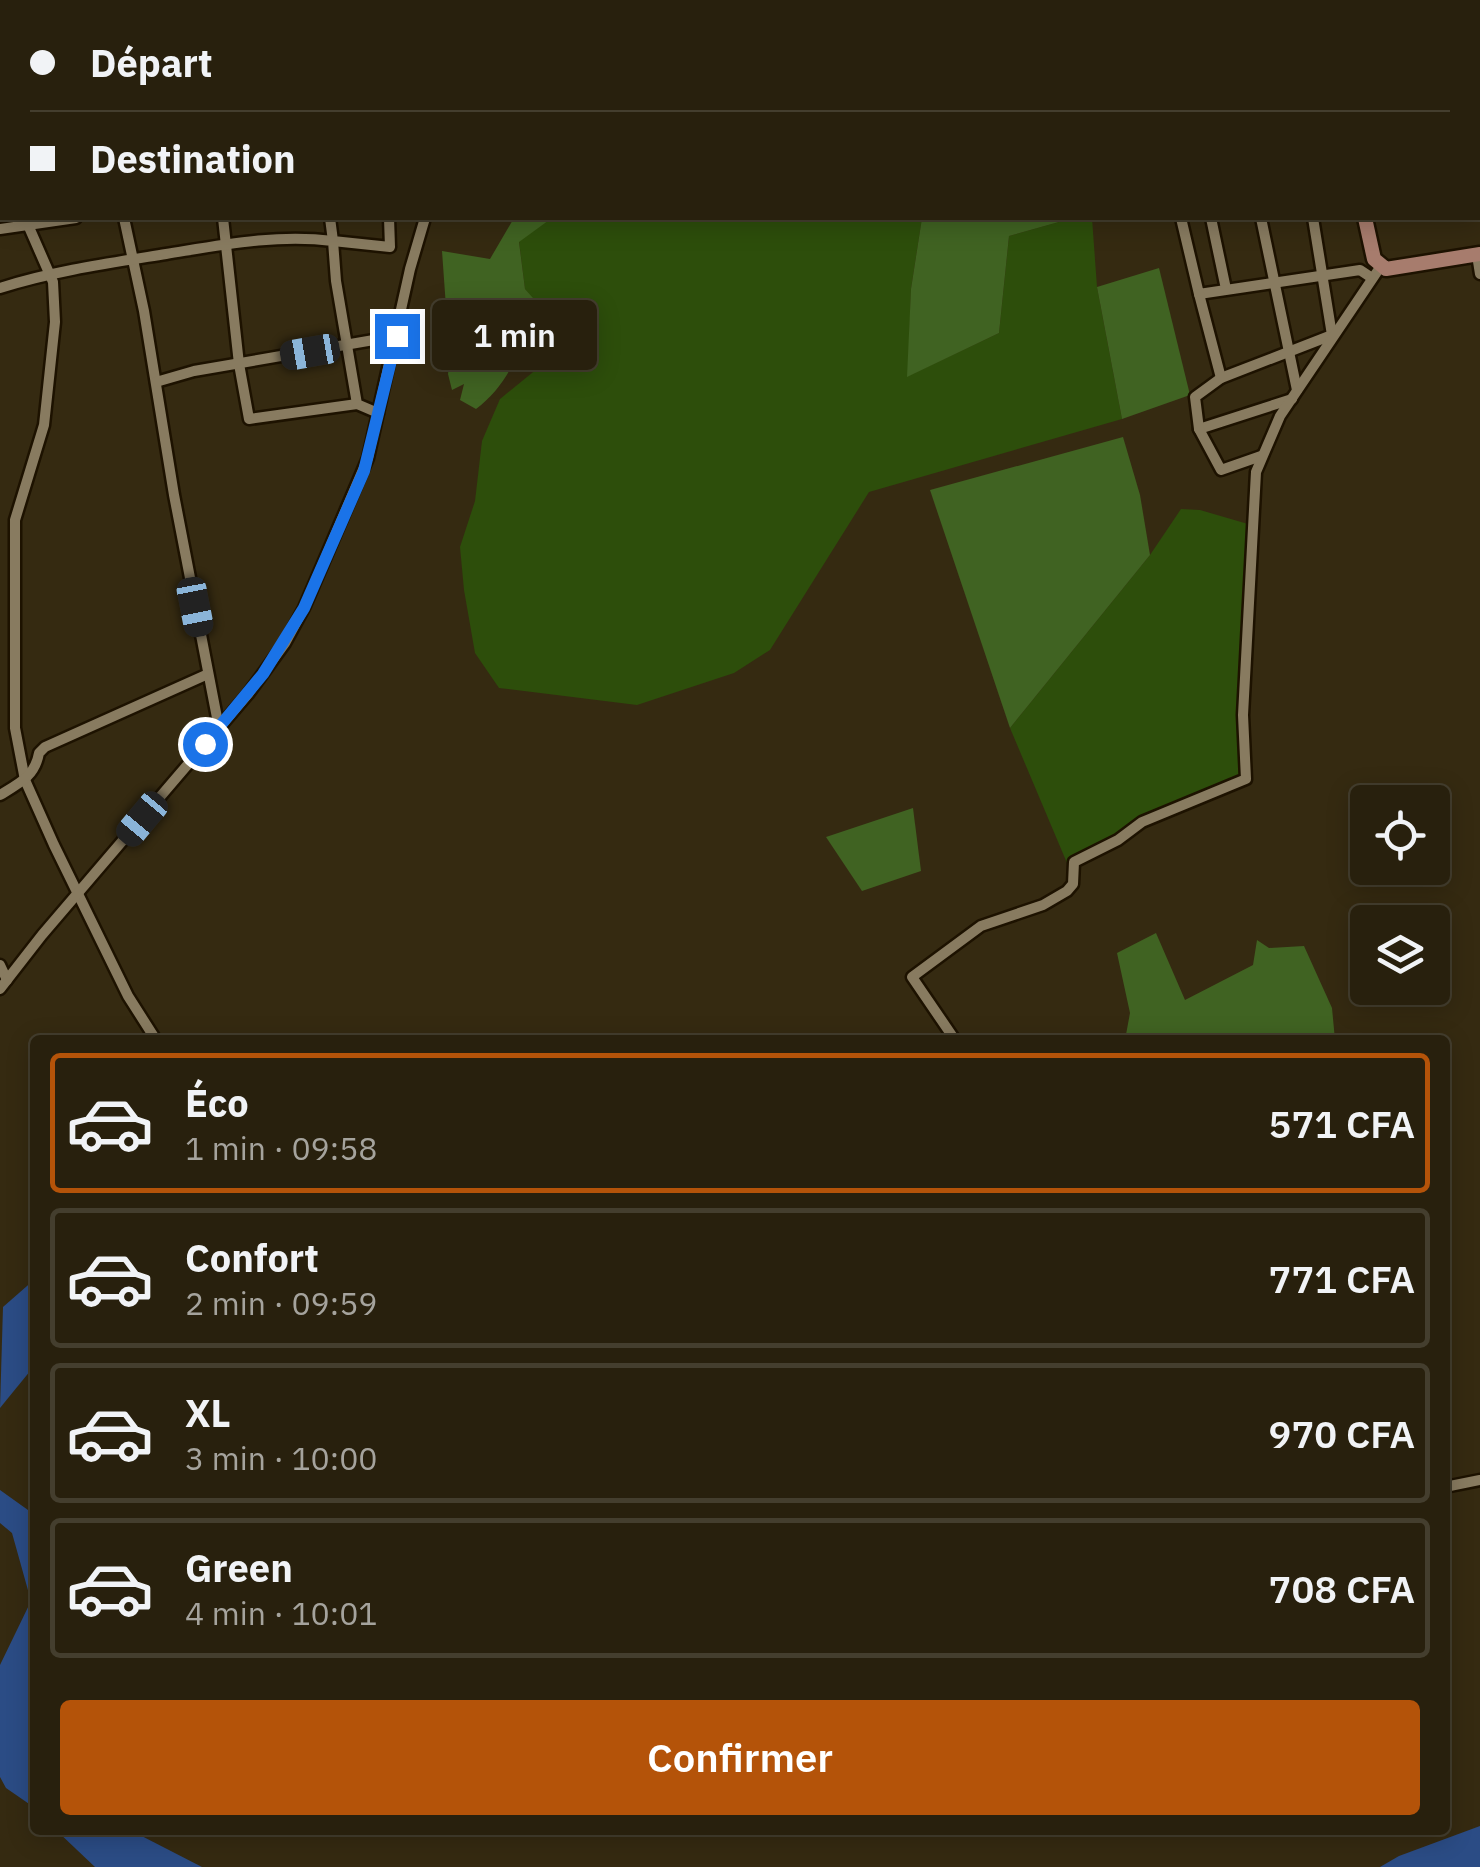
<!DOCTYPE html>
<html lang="fr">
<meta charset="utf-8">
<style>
:root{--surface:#28200d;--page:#342d1b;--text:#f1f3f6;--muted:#a5a39d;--line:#443e2e;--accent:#b45309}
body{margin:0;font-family:"IBM Plex Sans",sans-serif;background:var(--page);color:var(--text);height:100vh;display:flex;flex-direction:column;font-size:38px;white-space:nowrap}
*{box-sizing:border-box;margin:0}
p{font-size:32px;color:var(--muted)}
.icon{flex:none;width:55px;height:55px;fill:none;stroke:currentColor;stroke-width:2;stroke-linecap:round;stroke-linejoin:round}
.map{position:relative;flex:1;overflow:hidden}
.drawer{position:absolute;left:30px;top:1035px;width:1420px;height:800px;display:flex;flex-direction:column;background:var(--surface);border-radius:10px;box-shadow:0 5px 25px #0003,0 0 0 2px var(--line)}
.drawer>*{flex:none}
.banner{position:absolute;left:0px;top:0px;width:1480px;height:220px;box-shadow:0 5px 25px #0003,0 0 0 2px var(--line);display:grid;align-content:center;height:220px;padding:0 30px;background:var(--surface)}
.tools{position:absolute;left:1350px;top:785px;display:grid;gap:20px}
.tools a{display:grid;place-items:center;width:100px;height:100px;border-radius:10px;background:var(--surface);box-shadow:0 5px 25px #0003,0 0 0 2px var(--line);font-size:50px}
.end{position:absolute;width:45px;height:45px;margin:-22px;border:12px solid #1a73e8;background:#fff;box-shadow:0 0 0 5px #fff}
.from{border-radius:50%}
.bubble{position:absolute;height:70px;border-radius:10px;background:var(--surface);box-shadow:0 5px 25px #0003,0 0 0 2px var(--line);font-size:32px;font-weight:600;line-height:70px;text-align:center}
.car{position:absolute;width:30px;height:60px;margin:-30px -15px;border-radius:12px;box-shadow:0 0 8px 2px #0007;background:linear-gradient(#222 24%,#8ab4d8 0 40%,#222 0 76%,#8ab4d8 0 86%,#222 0)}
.banner b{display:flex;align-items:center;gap:35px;height:95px;font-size:38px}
.banner b+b{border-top:2px solid var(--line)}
.banner i{width:25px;height:25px;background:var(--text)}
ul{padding:18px 0 0;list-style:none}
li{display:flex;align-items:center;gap:30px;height:140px;margin:0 20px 15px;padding:0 10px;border:5px solid var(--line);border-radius:10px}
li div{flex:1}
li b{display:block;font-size:38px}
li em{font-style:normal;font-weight:600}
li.selected{border-color:var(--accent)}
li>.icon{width:90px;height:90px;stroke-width:1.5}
.button{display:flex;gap:20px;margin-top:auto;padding:20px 30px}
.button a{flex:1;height:115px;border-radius:10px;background:var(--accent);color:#fff;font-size:40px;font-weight:600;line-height:115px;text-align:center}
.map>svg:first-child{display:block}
.green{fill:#2d4e0b}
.forest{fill:#406322}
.water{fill:#2b4c85}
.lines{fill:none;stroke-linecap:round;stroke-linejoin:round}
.street-casing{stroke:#1d1200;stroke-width:15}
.secondary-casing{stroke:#1d1200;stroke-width:19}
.street{stroke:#887b60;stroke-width:10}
.secondary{stroke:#a77c6d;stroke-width:14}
.route{stroke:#1a73e8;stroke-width:12}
</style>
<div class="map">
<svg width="1480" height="1867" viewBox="0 0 1480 1867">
<rect width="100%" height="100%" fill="#352a11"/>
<g class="green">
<polygon points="710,0 1024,0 709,2"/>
<polygon points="552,218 922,218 911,289 908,376 999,333 1009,236 1073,218 1092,218 1097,287 1122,419 869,492 770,650 734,673 637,705 499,688 475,653 464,590 460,547 475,501 482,441 500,399 538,368 552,322 525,289 519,241"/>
<polygon points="1181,509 1200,510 1248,524 1248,564 1237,702 1243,778 1067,863 1010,728 1150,555"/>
</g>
<g class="forest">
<path d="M 514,218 L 552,218 L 519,242 L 525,289 L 533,298 C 527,340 510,384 476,409 L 460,400 L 464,384 L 452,390 L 448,374 L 452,343 L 474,335 L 497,338 L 498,315 L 488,300 L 447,321 L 442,251 L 490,259 Z"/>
<polygon points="922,218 1073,218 1009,236 999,333 907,377 911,289"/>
<polygon points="1159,268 1190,395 1122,419 1097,287"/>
<polygon points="1123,437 1140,495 1150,555 1010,728 930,490"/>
<polygon points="913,808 921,871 862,891 826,837"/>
<polygon points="1156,933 1185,1000 1253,965 1257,940 1269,948 1304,946 1332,1008 1335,1040 1125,1040 1130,1013 1117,953"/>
</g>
<g class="water">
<polygon points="35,1279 35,1365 0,1408 3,1307"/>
<polygon points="0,1490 35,1515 35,1808 6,1788 0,1777 0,1665 31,1601 12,1533 0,1523"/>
<polygon points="1480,1826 1480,1867 1380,1867 1399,1856"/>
<polygon points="56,1830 130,1830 202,1867 95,1867"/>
</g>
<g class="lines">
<defs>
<g id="street">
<polyline points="86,0 87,2"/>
<polyline points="187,0 187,2"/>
<polyline points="299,0 299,2"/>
<polyline points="378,0 378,2"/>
<polyline points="1137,0 1137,2"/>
<polyline points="1179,0 1179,2"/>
<polyline points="1222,0 1222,2"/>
<polyline points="1273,0 1273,2"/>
<polyline points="243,2 252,0"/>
<polyline points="501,2 502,0"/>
<polyline points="582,2 582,0"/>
<polyline points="0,53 2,53"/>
<polyline points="1478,55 1480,55"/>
<polyline points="0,106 2,105"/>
<polyline points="0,117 2,129"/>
<polyline points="1478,153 1480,152"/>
<polyline points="0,156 2,156"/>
<polyline points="25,218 53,282 55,322 44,425 15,520 15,728 25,780 54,845 128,996 156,1040"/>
<polyline points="124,218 144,311 174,495 219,728"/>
<polyline points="223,218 239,364 249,419 357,404"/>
<polyline points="330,218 333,241 390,247 389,218"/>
<polyline points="1181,218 1199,294 1360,270 1372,278"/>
<polyline points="1211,218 1226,289"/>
<polyline points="1261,218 1297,390"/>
<polyline points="0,229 76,218"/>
<polyline points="1477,255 1480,274"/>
<path d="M 0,288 C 53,271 110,263 166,254 C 222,245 276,234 333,241 L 336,281 L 357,404 L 378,413"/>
<polyline points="1199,294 1221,378"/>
<polyline points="156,382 194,371 397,336"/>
<polyline points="1199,429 1292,399"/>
<polyline points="1261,456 1221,470 1199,429 1195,397 1221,378 1332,335 1313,218"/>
<path d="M 0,795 C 20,783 35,776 39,753 L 45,747 L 208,674"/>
<polyline points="0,965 7,980"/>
<polyline points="0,989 42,935 248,694 285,643 304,608 368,458 410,269 425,218"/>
<polyline points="955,1040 912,977 981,926 1043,905 1067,891 1073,884 1074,862 1118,840 1142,822 1246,779 1243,715 1256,472 1280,416 1381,266"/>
<polyline points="1445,1487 1480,1480"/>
</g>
<g id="secondary">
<polyline points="1327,0 1327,2"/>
<polyline points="1365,218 1374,259 1386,269 1480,254"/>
</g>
</defs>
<use href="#street" class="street-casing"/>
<use href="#secondary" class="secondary-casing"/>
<use href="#street" class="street"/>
<use href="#secondary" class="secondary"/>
</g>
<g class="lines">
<polyline class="route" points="205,744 263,674 304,608 364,471 397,336"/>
</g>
</svg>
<div class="tools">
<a><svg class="icon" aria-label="locate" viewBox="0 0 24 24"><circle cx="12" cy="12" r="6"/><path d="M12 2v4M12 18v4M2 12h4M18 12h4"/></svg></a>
<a><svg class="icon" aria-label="layers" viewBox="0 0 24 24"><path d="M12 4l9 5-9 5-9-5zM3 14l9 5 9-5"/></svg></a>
</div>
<i class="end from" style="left:205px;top:744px"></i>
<i class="end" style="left:397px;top:336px"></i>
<div class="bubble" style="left:432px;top:300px;width:165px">1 min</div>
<i class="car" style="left:310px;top:352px;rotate:260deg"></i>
<i class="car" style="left:195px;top:607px;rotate:169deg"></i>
<i class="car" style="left:142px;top:819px;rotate:220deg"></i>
<div class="banner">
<b><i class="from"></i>Départ</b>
<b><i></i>Destination</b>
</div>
<section class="drawer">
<ul>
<li class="selected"><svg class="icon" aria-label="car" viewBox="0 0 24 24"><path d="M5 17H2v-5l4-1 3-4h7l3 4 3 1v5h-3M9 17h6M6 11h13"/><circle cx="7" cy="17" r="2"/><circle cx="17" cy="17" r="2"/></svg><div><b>Éco</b><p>1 min · 09:58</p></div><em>571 CFA</em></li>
<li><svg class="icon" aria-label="car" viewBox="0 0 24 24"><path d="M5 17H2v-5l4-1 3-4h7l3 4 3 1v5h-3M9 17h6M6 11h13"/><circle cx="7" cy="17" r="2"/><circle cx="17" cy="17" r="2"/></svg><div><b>Confort</b><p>2 min · 09:59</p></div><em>771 CFA</em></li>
<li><svg class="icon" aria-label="car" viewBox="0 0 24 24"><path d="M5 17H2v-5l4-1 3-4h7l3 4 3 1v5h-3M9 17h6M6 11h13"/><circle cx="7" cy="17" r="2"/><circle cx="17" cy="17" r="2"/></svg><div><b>XL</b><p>3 min · 10:00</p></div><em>970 CFA</em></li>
<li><svg class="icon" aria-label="car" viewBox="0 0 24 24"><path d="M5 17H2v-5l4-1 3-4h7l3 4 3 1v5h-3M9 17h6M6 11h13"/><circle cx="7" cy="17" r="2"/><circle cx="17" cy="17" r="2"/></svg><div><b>Green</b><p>4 min · 10:01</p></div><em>708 CFA</em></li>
</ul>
<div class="button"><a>Confirmer</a></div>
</section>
</div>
